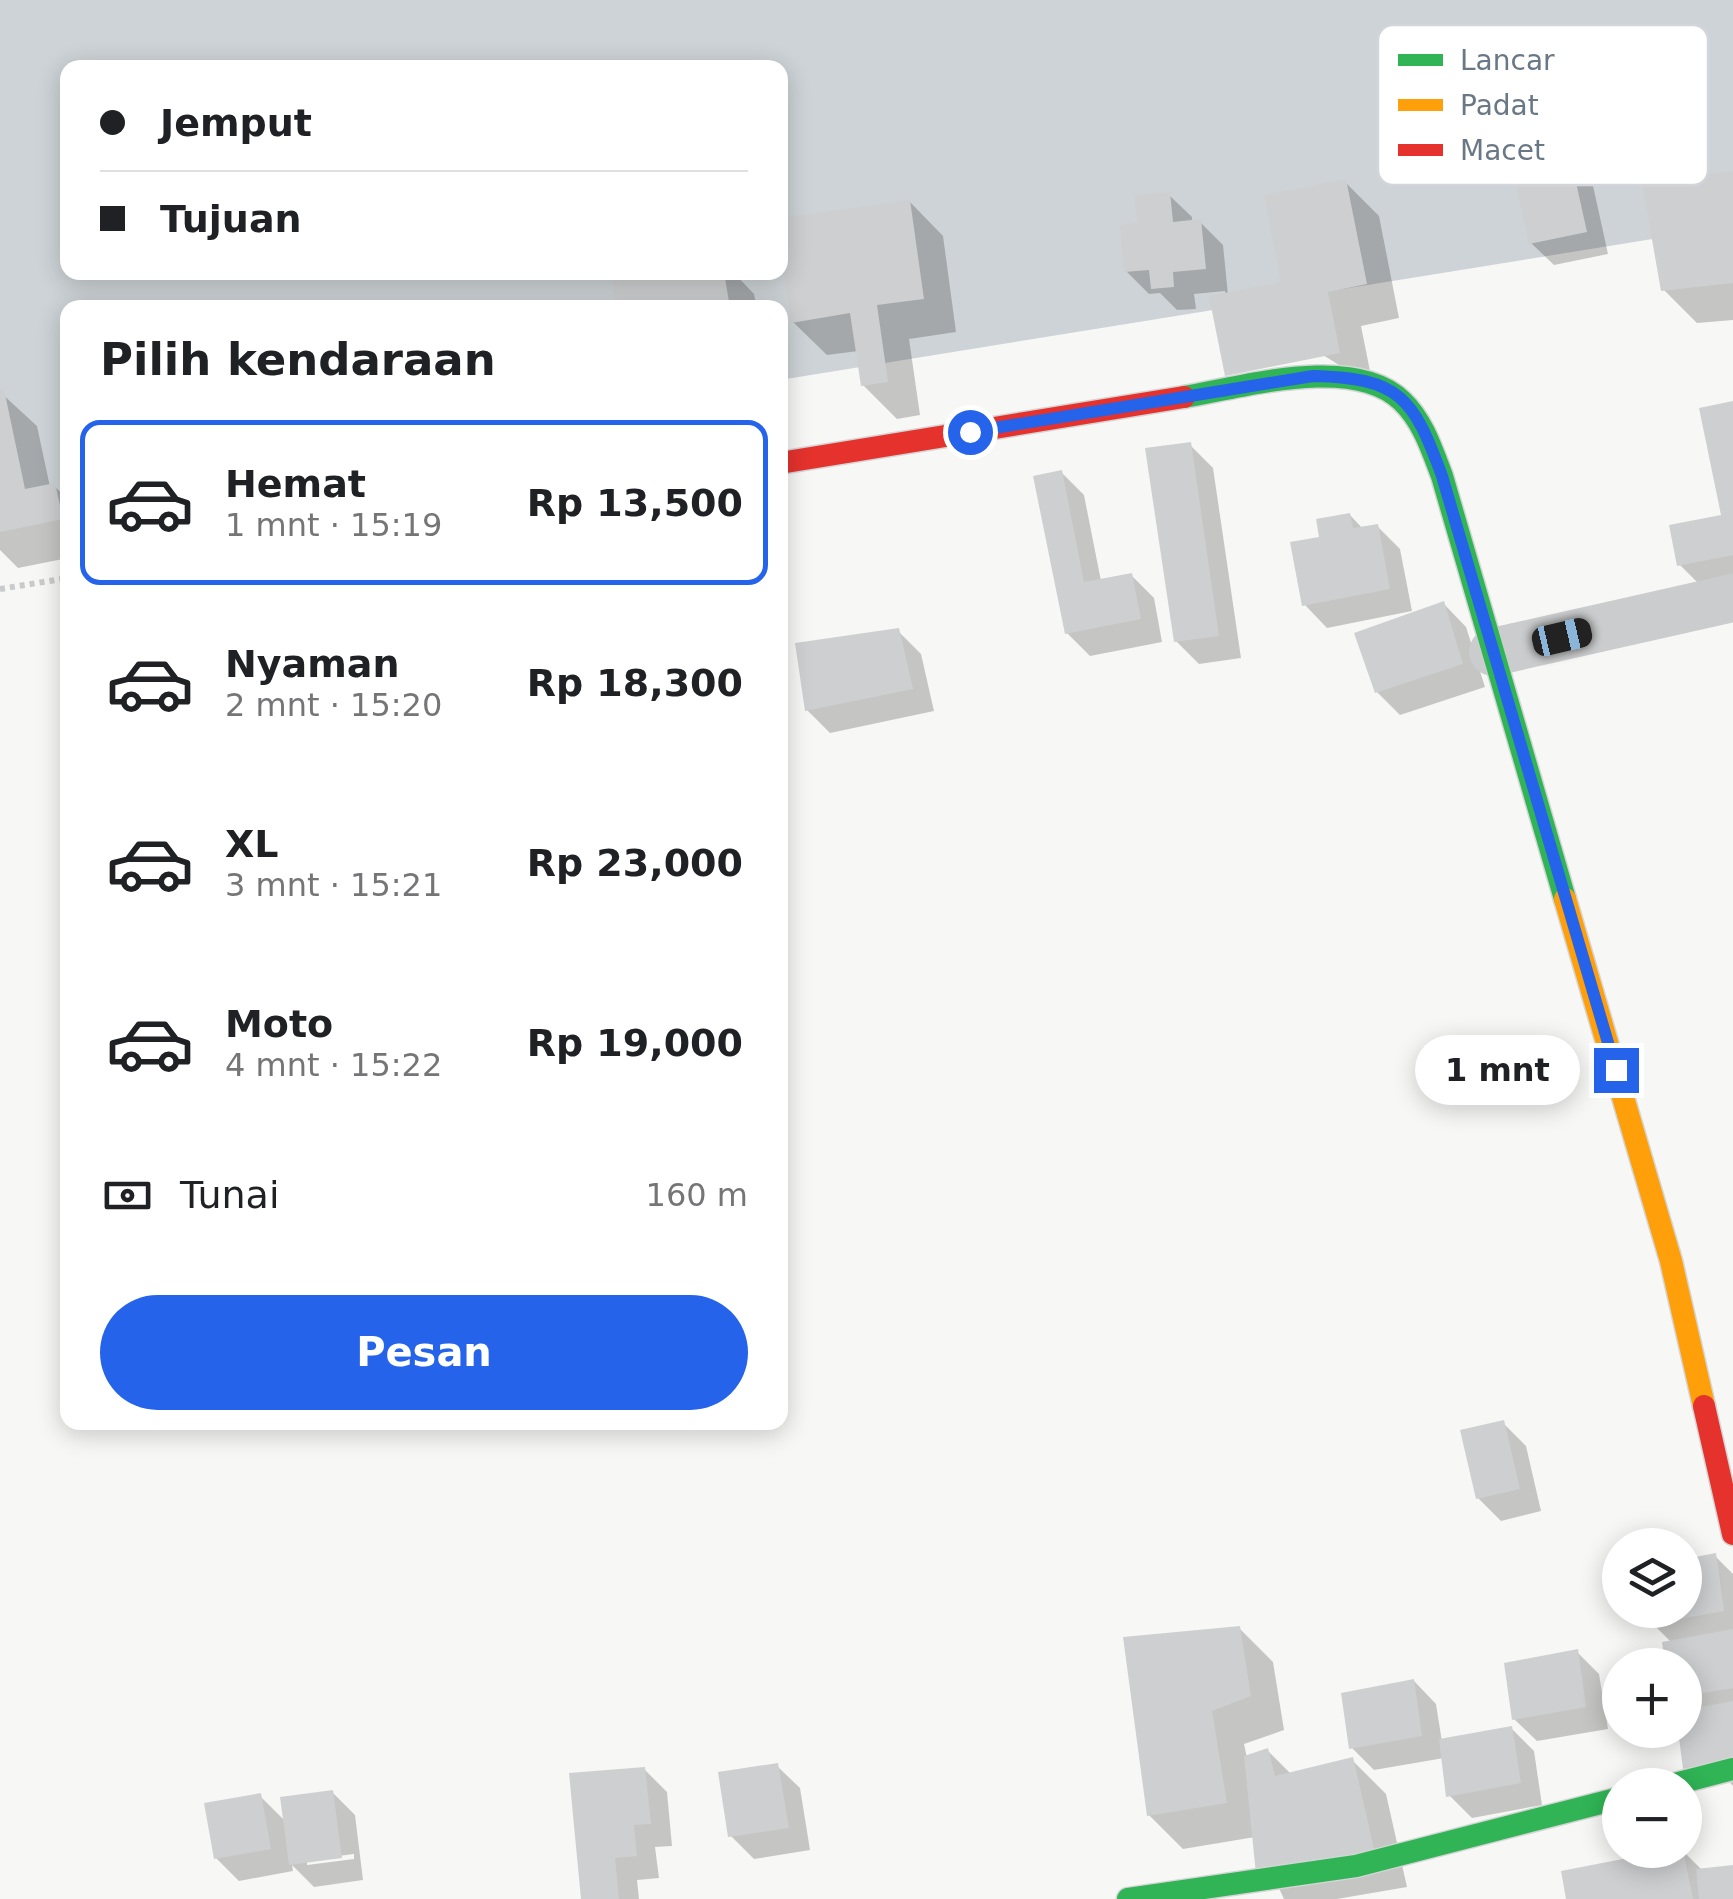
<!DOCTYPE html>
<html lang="id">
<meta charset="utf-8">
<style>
:root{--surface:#fff;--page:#f6f6f6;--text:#202124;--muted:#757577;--line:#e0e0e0;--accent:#2563eb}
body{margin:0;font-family:"DejaVu Sans",sans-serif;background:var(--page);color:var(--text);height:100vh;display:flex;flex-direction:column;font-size:38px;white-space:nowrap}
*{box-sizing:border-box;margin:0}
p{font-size:32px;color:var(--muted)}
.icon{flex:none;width:55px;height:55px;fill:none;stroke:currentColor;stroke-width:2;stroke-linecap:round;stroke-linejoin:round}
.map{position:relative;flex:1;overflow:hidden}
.drawer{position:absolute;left:60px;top:300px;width:728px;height:1130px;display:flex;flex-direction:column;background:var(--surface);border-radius:20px;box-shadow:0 5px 25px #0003}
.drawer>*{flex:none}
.banner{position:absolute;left:60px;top:60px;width:728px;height:220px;border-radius:20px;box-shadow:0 5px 25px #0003;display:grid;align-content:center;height:220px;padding:0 40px;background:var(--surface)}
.buttons{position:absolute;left:1602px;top:1528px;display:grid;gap:20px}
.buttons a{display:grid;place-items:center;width:100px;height:100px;border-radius:50%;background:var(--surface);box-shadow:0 5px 25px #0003;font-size:50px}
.end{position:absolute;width:45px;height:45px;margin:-22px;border:12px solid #2563eb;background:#fff;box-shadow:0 0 0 5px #fff}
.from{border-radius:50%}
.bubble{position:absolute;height:70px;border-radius:35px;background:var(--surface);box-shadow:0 5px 25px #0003;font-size:32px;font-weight:800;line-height:70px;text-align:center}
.car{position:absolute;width:30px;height:60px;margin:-30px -15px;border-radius:12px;box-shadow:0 0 8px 2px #0007;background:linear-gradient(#222 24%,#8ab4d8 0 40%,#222 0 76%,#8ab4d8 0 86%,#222 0)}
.banner b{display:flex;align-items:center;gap:35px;height:95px;font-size:38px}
.banner b+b{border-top:2px solid var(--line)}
.banner i{width:25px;height:25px;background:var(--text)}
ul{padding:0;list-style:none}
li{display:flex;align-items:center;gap:30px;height:165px;margin:0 20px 15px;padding:0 20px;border:5px solid transparent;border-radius:20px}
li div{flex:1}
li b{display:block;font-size:38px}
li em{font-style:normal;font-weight:800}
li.selected{border-color:var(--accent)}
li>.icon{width:90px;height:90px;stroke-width:1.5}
h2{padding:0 40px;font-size:45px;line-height:120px}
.pay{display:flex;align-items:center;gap:25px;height:110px;padding:0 40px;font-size:38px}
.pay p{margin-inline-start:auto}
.action{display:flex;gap:20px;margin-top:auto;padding:20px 40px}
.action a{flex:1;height:115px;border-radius:60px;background:var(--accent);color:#fff;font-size:40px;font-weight:800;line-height:115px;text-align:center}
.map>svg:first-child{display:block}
.water{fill:#cdd3d6;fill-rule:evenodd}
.shadow{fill:#0003;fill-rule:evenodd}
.building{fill:#cecfd0}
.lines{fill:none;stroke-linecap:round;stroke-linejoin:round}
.fast-casing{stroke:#d4d5d5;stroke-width:25}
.slow-casing{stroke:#d4d5d5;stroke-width:25}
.jam-casing{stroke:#d4d5d5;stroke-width:25}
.path{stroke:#c9cacb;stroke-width:6;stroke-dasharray:5 5;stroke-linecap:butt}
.street{stroke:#cbcccd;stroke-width:48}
.fast{stroke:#30b455;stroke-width:22}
.slow{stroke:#ff9f0a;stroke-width:22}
.jam{stroke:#e5322d;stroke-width:22}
.route{stroke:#2563eb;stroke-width:12}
.key{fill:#fff;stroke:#d2d6da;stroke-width:2.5}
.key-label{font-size:28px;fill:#697884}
</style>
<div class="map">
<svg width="1733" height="1899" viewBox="0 0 1733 1899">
<rect width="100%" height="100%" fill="#f7f7f6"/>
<path class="water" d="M 0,0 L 1733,0 L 1733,226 L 780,380 L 780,308 L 68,308 L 67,504 L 0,519 ZM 68,68 L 780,68 L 780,272 L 68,272 Z"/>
<g class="shadow">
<polygon points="1551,76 1574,99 1608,254 1554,265 1531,243"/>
<polygon points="1733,174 1733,320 1697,323 1663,289"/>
<polygon points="1345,182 1379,216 1399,318 1361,326 1373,386 1226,295 1225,291 1194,294 1196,309 1177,310 1160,293 1149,294 1126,271 1140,225 1169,195 1192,217 1192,223 1200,222 1223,245 1228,295 1284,284"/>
<polygon points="910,202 943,236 956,332 909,339 920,415 897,419 863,385 858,351 827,355 793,322 780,221"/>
<polygon points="652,272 733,272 754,294 757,308 619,308"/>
<polygon points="0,392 37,426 50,487 54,486 68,499 68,558 18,568 0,550"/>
<polygon points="1733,404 1733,595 1714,599 1680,565 1724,516"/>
<polygon points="1190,445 1213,468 1241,658 1199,664 1176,641"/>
<polygon points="1061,472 1084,495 1101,581 1131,575 1154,598 1162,642 1090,656 1067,633"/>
<polygon points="1350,515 1363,529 1377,526 1400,549 1412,611 1327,628 1305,605 1322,539"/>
<polygon points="1444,604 1466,627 1485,687 1400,715 1377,692"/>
<polygon points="898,631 921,654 934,711 830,733 807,710"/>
<polygon points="1503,1423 1526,1446 1541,1511 1501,1521 1478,1498"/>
<polygon points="1715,1556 1733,1574 1733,1786 1680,1730 1685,1730 1685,1665 1667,1665 1672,1643 1652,1623 1650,1610 1685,1610 1685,1562"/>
<polygon points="1239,1628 1273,1662 1284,1730 1244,1744 1247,1758 1268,1751 1292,1775 1352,1760 1386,1794 1407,1887 1337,1899 1284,1899 1255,1837 1183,1849 1149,1815"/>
<polygon points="1577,1652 1599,1674 1608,1729 1537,1741 1514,1719"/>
<polygon points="1414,1681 1436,1704 1442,1742 1511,1728 1534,1751 1542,1805 1472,1818 1449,1795 1444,1758 1374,1770 1351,1747"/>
<polygon points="777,1766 800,1788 810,1850 754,1859 731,1836"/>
<polygon points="644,1769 667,1792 672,1846 655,1847 659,1878 637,1880 639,1899 584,1899"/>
<path d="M 332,1792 L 355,1815 L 363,1880 L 314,1887 L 292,1865 L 293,1871 L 239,1881 L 216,1858 L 260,1796 L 285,1821 ZM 354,1854 L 354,1859 L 307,1865 L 307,1860 Z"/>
<polygon points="1682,1850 1703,1871 1733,1867 1733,1899 1569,1899"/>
</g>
<g class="building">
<polygon points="1552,74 1587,232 1529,244 1494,87"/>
<polygon points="1733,171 1733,283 1661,291 1642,182"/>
<polygon points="1346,179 1367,284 1328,292 1340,353 1225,376 1209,296 1281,282 1264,195"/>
<polygon points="1170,192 1173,222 1201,219 1206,269 1173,272 1174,287 1151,289 1149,270 1124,272 1120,225 1137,223 1135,195"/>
<polygon points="910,200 924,299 877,305 888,382 861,386 850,313 791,323 780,247 780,218"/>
<polygon points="639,272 724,272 730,308 617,308 611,278"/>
<polygon points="4,389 25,489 55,483 63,519 0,532 0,390"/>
<polygon points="1733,401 1733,555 1677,566 1669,525 1721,515 1699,408"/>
<polygon points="1191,442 1219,636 1174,642 1145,448"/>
<polygon points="1062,470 1084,582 1132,573 1141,619 1065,634 1033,476"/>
<polygon points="1350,513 1353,528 1378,524 1390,589 1302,606 1290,542 1319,537 1316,519"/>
<polygon points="1444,601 1463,664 1375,693 1354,633"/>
<polygon points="899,628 913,689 805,711 795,643"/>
<polygon points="1504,1420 1520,1489 1476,1499 1460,1430"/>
<polygon points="1716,1553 1724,1611 1650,1624 1648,1610 1685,1610 1685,1559"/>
<polygon points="1240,1626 1251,1696 1212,1711 1227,1803 1147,1816 1123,1637"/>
<polygon points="1733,1629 1733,1688 1685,1696 1685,1665 1665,1665 1662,1642"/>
<polygon points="1578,1649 1586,1707 1512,1720 1504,1663"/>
<polygon points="1414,1679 1422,1736 1349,1749 1341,1693"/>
<polygon points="1733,1701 1733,1760 1683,1769 1678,1730 1685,1730 1685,1710"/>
<polygon points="1512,1726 1521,1783 1446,1797 1439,1739"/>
<polygon points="1268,1748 1275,1776 1353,1757 1375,1853 1256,1874 1244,1756"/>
<polygon points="778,1763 789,1828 728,1837 718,1772"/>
<polygon points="645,1767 651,1824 634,1825 637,1856 615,1858 619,1899 581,1899 569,1773"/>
<polygon points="333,1790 342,1858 289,1865 280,1797"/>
<polygon points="261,1793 271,1849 214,1859 204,1803"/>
<polygon points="1669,1850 1683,1850 1693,1899 1566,1899 1561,1871"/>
<polygon points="1733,1865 1733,1899 1699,1899 1696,1869"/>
</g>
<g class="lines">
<defs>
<g id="fast">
<path d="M 1184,397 C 1243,387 1354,354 1402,401 C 1423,421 1432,450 1442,476 L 1565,899"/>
<polyline points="1671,1785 1733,1769"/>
<polyline points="1128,1899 1356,1866 1620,1798"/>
</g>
<polyline id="slow" points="1565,899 1671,1261 1704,1406"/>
<g id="jam">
<polyline points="780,463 1184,397"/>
<polyline points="1704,1406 1733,1534"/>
</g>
</defs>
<use href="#fast" class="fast-casing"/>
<use href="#slow" class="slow-casing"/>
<use href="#jam" class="jam-casing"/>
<polyline class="path" points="0,589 68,578"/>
<polyline class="street" points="1493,652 1733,598"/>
<use href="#fast" class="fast"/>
<use href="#slow" class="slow"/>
<use href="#jam" class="jam"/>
</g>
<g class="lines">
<path class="route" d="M 970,432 L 1313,376 C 1400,378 1413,397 1442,476 L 1616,1070"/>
</g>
<rect x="1378" y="25" width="330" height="160" rx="15" class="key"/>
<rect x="1398" y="54" width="45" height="12" fill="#30b455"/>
<rect x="1398" y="99" width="45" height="12" fill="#ff9f0a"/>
<rect x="1398" y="144" width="45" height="12" fill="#e5322d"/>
<g class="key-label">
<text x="1460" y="70">Lancar</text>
<text x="1460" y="115">Padat</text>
<text x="1460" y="160">Macet</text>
</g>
</svg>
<div class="buttons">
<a><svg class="icon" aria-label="layers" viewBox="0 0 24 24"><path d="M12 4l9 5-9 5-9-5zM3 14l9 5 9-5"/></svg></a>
<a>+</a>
<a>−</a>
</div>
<i class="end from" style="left:970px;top:432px"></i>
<i class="end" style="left:1616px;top:1070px"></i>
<div class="bubble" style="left:1415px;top:1035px;width:165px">1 mnt</div>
<i class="car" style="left:1562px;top:637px;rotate:77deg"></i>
<div class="banner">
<b><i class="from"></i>Jemput</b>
<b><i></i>Tujuan</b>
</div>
<section class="drawer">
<h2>Pilih kendaraan</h2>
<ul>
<li class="selected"><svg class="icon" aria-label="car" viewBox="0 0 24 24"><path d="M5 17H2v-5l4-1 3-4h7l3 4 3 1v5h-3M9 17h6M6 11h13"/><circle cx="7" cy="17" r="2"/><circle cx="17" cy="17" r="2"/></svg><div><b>Hemat</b><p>1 mnt · 15:19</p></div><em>Rp 13,500</em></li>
<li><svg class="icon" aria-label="car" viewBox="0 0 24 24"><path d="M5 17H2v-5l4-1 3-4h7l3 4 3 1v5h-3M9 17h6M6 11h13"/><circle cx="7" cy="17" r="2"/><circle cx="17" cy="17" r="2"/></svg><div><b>Nyaman</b><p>2 mnt · 15:20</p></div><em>Rp 18,300</em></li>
<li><svg class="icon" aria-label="car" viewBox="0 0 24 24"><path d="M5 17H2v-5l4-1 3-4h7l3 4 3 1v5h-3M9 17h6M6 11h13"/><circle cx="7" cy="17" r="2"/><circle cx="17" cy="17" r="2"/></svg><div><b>XL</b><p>3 mnt · 15:21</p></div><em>Rp 23,000</em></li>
<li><svg class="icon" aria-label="car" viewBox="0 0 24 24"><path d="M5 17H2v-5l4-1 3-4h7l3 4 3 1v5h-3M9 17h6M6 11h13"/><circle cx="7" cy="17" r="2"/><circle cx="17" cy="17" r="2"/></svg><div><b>Moto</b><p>4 mnt · 15:22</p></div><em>Rp 19,000</em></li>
</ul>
<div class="pay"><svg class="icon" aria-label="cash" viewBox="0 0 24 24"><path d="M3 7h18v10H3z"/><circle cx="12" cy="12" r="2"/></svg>Tunai<p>160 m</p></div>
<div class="action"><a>Pesan</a></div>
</section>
</div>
